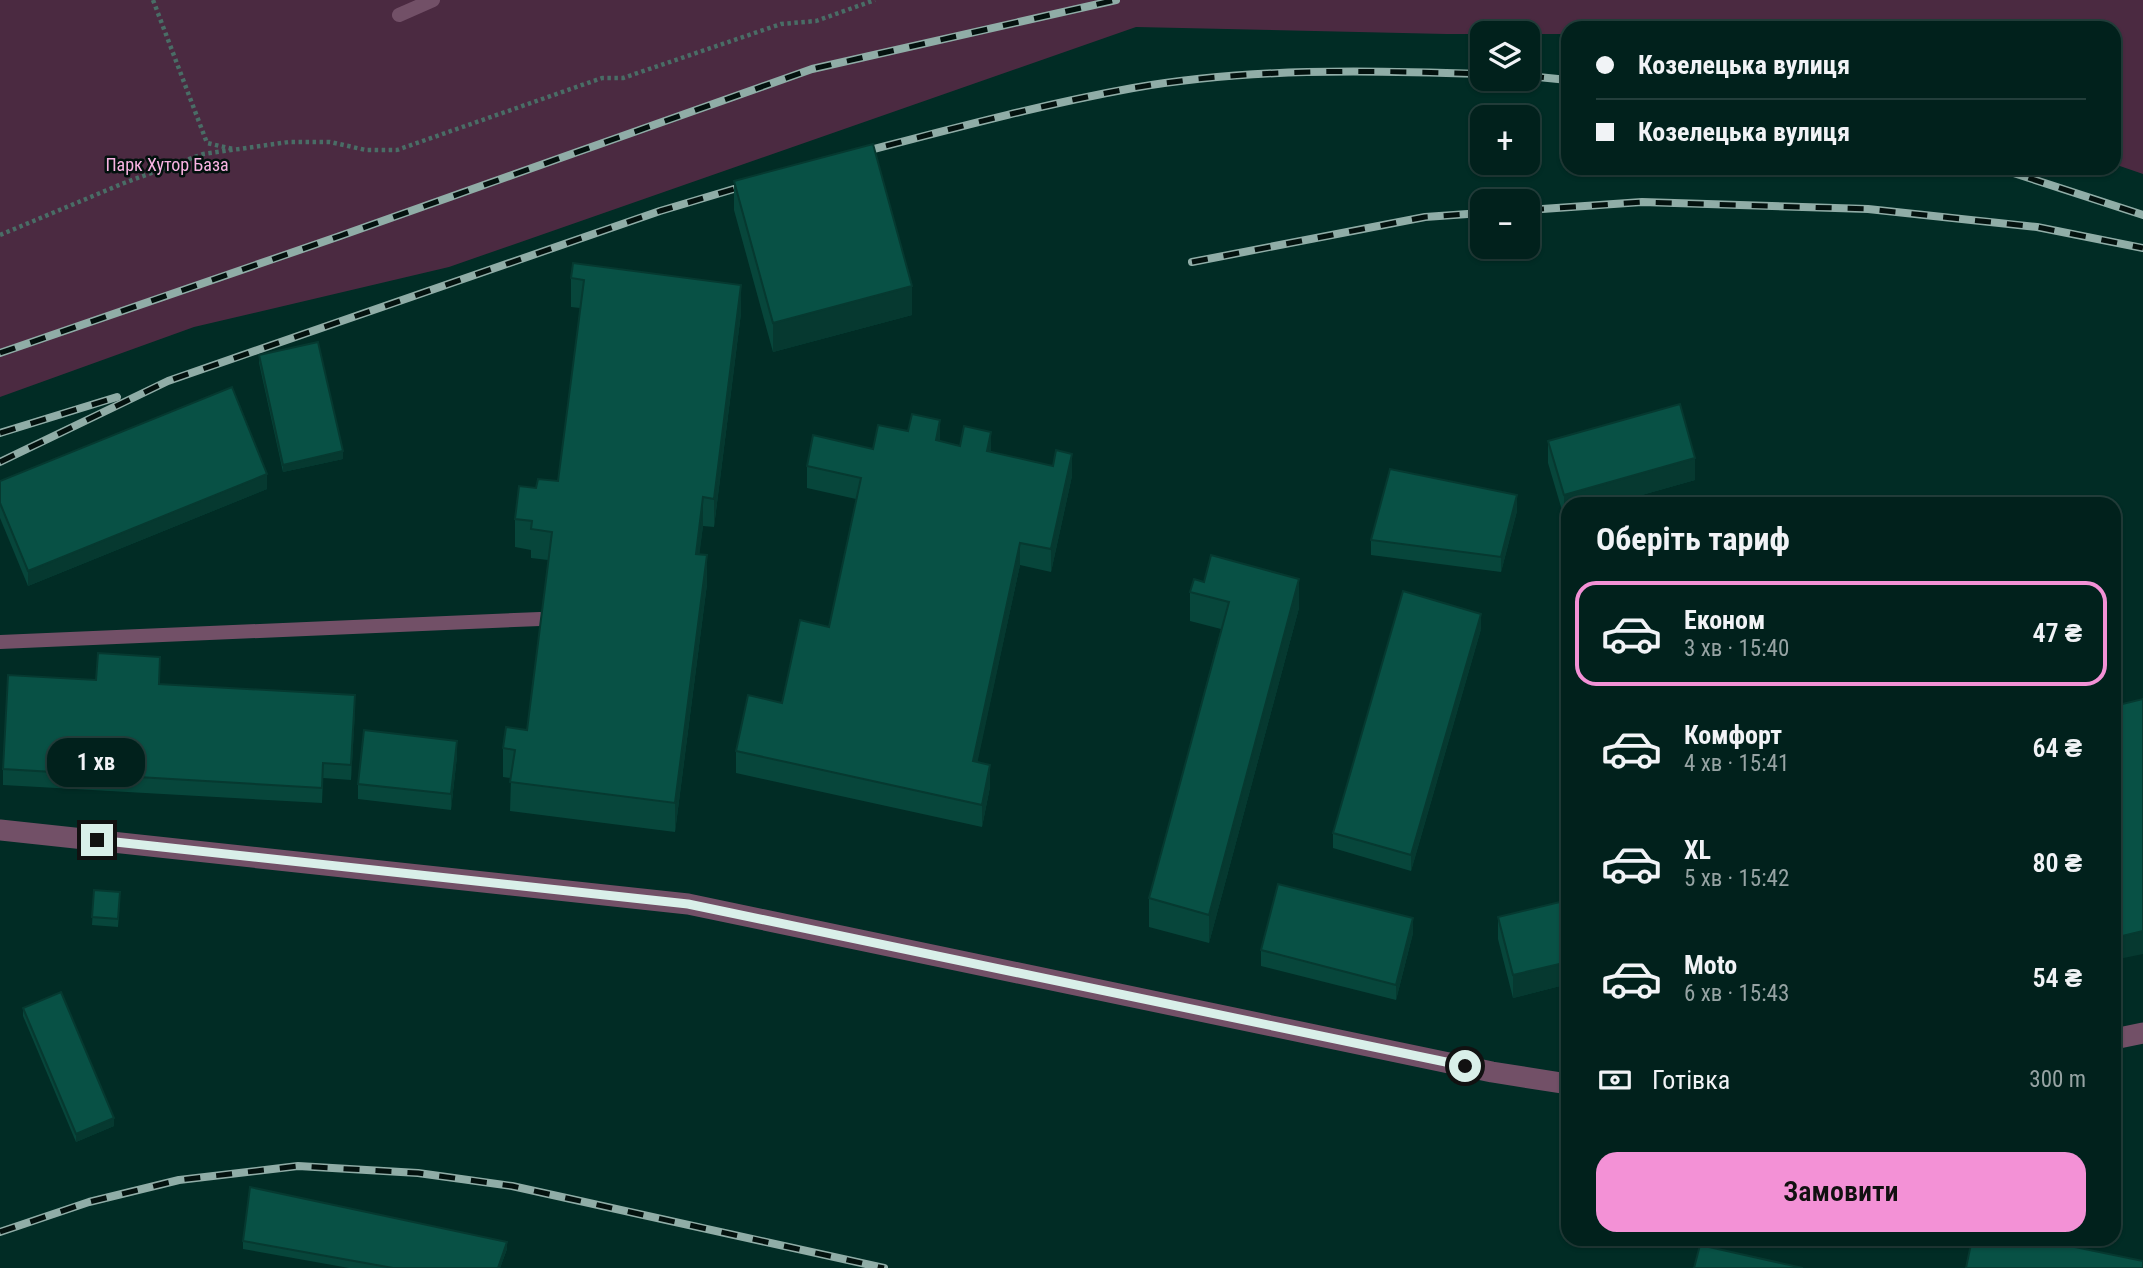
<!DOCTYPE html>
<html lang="uk">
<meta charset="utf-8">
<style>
:root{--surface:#01211c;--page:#0f2e29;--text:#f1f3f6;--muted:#96a3a3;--line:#233e3b;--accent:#f391d6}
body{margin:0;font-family:"Roboto Condensed",sans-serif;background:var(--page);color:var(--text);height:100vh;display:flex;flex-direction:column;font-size:26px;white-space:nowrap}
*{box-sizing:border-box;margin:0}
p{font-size:23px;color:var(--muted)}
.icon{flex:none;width:38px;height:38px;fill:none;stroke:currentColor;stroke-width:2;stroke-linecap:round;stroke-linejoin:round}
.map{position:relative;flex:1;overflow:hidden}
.details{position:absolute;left:1561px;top:497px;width:560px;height:749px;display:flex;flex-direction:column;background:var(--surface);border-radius:21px;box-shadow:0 2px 5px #0004,0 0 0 2px var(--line)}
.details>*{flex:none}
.top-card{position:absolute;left:1561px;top:21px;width:560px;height:154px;border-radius:21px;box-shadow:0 2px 5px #0004,0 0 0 2px var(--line);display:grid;align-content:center;height:154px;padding:0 35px;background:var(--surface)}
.fabs{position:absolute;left:1470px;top:21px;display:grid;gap:14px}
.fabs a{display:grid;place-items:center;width:70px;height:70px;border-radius:14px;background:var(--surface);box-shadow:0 2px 5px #0004,0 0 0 2px var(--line);font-size:35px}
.end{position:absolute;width:32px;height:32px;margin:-16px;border:9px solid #d9efe9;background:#111;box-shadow:0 0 0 4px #111}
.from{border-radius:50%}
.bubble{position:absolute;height:49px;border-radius:21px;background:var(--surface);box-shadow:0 2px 5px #0004,0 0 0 2px var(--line);font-size:23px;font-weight:600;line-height:49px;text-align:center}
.top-card b{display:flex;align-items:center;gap:24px;height:66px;font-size:26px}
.top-card b+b{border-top:2px solid var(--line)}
.top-card i{width:18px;height:18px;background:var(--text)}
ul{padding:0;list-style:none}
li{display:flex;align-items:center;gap:21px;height:105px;margin:0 14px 10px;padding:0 21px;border:4px solid transparent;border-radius:21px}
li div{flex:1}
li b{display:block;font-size:26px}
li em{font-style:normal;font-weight:600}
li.current{border-color:var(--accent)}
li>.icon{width:63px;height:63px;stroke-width:1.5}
h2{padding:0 35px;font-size:32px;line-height:84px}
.pay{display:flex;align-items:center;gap:18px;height:77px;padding:0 35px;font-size:26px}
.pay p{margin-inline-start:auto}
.primary-button{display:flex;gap:14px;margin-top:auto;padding:14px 35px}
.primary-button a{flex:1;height:80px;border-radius:21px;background:var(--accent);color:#111;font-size:28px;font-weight:600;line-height:80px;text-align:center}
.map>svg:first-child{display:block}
.green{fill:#4b2a41}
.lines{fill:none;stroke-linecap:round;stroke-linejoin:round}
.path{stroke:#496d66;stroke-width:4.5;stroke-dasharray:3.5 3.5;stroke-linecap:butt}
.lane{stroke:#725067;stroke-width:14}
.street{stroke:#725067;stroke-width:21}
.rail-casing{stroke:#90ada7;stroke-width:8}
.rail{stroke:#03110e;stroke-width:5;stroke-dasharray:16;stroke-linecap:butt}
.wall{fill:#07463b}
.shaded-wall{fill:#063930}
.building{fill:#085145;stroke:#063930;stroke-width:2}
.route{stroke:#d9efe9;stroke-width:9}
.labels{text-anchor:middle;stroke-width:5;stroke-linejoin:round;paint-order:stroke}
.park-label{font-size:18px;fill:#f8b3e2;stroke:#03110e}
</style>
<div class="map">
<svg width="2143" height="1268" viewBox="0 0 2143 1268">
<rect width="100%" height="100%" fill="#012c25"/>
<polygon class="green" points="0,0 2143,0 2143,174 2114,164 2114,28 1568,28 1568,34 1446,34 1136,27 449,267 194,327 0,397"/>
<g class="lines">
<g class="path">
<polyline points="153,0 207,143 233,149"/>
<polyline points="0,235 124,183 203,154 289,142 330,142 366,150 397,150 602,78 623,78 781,24 816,21 875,0"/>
</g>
<g class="lane">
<polyline points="399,15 433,0"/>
<polyline points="0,642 540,619"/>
</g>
<g class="street">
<polyline points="0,830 688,904 1492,1072 1568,1084"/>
<polyline points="2114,1039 2143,1033"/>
</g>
<defs>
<g id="rail">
<polyline points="1528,76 1568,80"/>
<path d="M 855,154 C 947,130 1039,105 1133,88 C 1248,68 1366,70 1482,74"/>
<polyline points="1998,168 2143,215"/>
<polyline points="1528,210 1642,202 1868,209 2037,227 2143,248"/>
<polyline points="1192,262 1425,217 1482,213"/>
<polyline points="0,353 340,236 812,69 1116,0"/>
<polyline points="0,433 117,397"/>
<polyline points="0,462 168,381 660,211 754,183"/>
<polyline points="0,1232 89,1202 179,1180 298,1166 418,1173 512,1186 884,1268"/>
</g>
</defs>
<use href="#rail" class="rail-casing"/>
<use href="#rail" class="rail"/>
</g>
<g class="wall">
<polygon points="734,181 912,315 773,352 734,210"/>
<polygon points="573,263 741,313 714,527 703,526 699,554 707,584 675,832 510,811 511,778 503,777 503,748 527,730 548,560 531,558 531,550 515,547 515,519 558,481 580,308 571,307 571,278"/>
<polygon points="259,355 343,459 283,472 259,363"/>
<polygon points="940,441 991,452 1072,476 1051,572 1020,565 977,762 990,787 982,827 736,773 736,751 782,703 829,627 856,499 807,488 807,466 873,449"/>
<polygon points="1548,441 1695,480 1610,504 1568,504 1564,517 1548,463"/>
<polygon points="0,481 267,489 28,586 0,518"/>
<polygon points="1517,511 1501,572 1371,555 1371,540"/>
<polygon points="1190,592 1299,608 1209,943 1149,927 1149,898 1221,629 1190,621"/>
<polygon points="1481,629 1411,871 1333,848 1333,833"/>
<polygon points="160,684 355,710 351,780 323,778 322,803 3,785 3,769"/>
<polygon points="457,756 451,810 358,799 358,784"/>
<polygon points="94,890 120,900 118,927 92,925"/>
<polygon points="1568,900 1568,984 1513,998 1498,939 1498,917"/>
<polygon points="1413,933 1396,1000 1261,966 1261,950"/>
<polygon points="23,1008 114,1126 76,1142 23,1016"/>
<polygon points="243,1241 507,1249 500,1268 349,1268 243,1249"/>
</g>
<g class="shaded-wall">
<polygon points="741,285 741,313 714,527 714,499"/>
<polygon points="912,286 912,315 773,352 773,323"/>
<polygon points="940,420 940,442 936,440"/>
<polygon points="991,432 991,455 987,451"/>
<polygon points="343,451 343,459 283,472 283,465"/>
<polygon points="1072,454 1072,476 1051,572 1051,549"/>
<polygon points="1695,458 1695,480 1610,504 1568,504 1568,516 1564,517 1564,495"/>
<polygon points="267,474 267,489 28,586 28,571"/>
<polygon points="1517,495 1517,511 1501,572 1501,557"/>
<polygon points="703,497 703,526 696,582 696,554"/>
<polygon points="1020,543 1020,565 973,783 973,761"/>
<polygon points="707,555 707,584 675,832 675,803"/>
<polygon points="1299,579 1299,608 1209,943 1209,915"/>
<polygon points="1481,614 1481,629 1411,871 1411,855"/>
<polygon points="355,695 355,710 351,780 351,765"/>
<polygon points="457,741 457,756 451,810 451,794"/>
<polygon points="990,765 990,787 982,827 982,805"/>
<polygon points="1413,918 1413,933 1396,1000 1396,985"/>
<polygon points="2143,931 2143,954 2114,960 2114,938"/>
<polygon points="1568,962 1568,984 1513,998 1513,975"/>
<polygon points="114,1118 114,1126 76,1142 76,1134"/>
<polygon points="507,1242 507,1249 500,1268 498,1268"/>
</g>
<g class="building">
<polygon points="873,144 912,286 773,323 734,181"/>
<polygon points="573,263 741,285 714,499 703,497 696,554 707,555 675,803 510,782 515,750 503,748 506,727 527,730 552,532 531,529 532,521 515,519 519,486 536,488 538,479 558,481 584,280 571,278"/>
<polygon points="318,342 343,451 283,465 259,355"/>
<polygon points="232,387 267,474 28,571 0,503 0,481"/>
<polygon points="1680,404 1695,458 1564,495 1548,441"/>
<polygon points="912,414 940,420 936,440 960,446 964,426 991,432 987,451 1053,466 1056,450 1072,454 1051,549 1020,543 973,761 990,765 982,805 736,751 748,695 782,703 800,620 829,627 861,478 807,466 813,435 873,449 878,425 908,431"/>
<polygon points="1390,469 1517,495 1501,557 1371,540"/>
<polygon points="1211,555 1299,579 1209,915 1149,898 1229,602 1190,592 1194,579 1204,582"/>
<polygon points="1403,591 1481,614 1411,855 1333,833"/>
<polygon points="98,653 160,657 159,684 355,695 351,765 323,763 322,788 3,769 8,675 96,680"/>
<polygon points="2143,699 2143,931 2114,938 2114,706"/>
<polygon points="364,730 457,741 451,794 358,784"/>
<polygon points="1278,884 1413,918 1396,985 1261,950"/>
<polygon points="94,890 120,892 118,919 92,917"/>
<polygon points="1568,900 1568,962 1513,975 1498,917"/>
<polygon points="61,992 114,1118 76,1134 23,1008"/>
<polygon points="250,1187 507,1242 498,1268 393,1268 243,1241"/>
<polygon points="1972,1239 2036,1239 2143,1261 2143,1268 1966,1268"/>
<polygon points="1700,1245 1803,1268 1694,1268"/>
</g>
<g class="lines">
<polyline class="route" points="97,840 688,904 1465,1066"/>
</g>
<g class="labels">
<g class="park-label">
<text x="167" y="171">Парк Хутор База</text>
</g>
</g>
</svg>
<div class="fabs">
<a><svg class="icon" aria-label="layers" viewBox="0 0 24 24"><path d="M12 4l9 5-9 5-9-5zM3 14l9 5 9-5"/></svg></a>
<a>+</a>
<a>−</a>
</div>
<i class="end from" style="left:1465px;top:1066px"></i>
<i class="end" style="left:97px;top:840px"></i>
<div class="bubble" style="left:47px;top:738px;width:98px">1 хв</div>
<div class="top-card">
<b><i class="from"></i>Козелецька вулиця</b>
<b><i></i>Козелецька вулиця</b>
</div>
<section class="details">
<h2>Оберіть тариф</h2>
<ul>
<li class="current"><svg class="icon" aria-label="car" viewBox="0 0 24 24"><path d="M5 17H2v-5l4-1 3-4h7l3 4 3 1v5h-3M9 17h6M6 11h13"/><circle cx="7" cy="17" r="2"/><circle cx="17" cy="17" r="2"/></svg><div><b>Економ</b><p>3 хв · 15:40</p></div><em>47 ₴</em></li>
<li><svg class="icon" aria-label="car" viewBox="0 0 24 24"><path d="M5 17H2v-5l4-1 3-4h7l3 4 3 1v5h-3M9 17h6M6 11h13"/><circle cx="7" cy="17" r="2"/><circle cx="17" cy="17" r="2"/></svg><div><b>Комфорт</b><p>4 хв · 15:41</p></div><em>64 ₴</em></li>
<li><svg class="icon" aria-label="car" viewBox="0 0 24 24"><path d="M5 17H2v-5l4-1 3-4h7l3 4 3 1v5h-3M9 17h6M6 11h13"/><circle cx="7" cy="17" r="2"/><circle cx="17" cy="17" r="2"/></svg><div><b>XL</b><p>5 хв · 15:42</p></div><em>80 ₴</em></li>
<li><svg class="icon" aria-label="car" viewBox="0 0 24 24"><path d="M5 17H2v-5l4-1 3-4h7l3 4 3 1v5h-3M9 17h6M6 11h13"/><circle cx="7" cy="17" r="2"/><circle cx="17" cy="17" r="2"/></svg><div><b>Moto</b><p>6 хв · 15:43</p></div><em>54 ₴</em></li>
</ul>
<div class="pay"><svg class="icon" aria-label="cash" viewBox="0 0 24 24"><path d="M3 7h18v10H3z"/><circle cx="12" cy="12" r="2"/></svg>Готівка<p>300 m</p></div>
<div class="primary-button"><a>Замовити</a></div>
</section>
</div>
